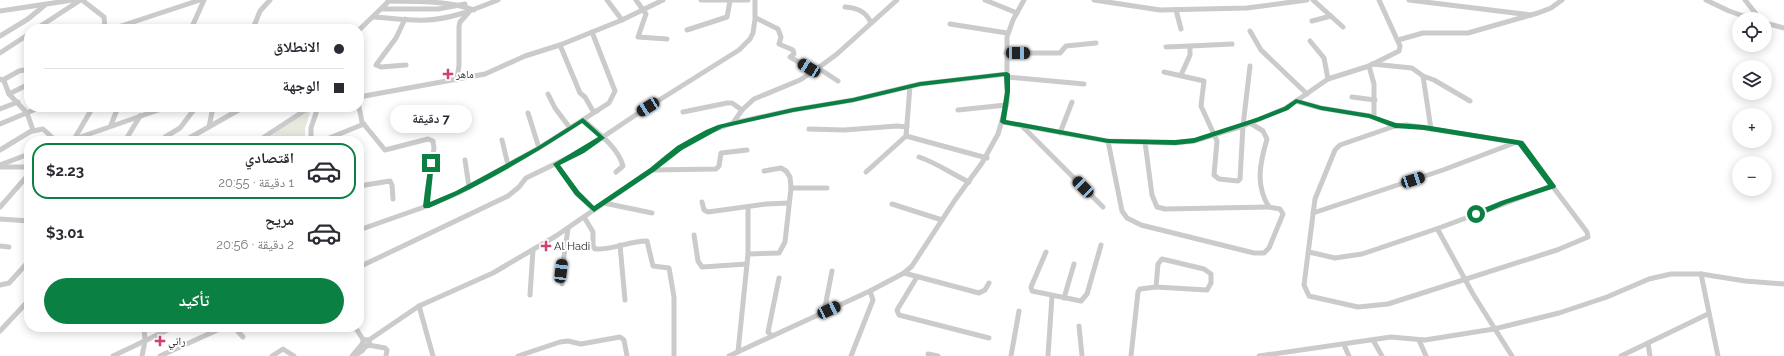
<!DOCTYPE html>
<html lang="ar">
<meta charset="utf-8">
<style>
:root{--surface:#fff;--page:#f7f7f7;--text:#2b2b33;--muted:#7c7c81;--line:#e1e1e2;--accent:#0b8043}
body{margin:0;font-family:Raleway,"Noto Naskh Arabic",sans-serif;background:var(--page);color:var(--text);direction:rtl;height:100vh;display:flex;flex-direction:column;font-size:15px;white-space:nowrap}
*{box-sizing:border-box;margin:0}
p{font-size:13px;color:var(--muted)}
.icon{flex:none;width:22px;height:22px;fill:none;stroke:currentColor;stroke-width:2;stroke-linecap:round;stroke-linejoin:round}
.map{position:relative;flex:1;overflow:hidden;direction:ltr}
.details{position:absolute;left:24px;top:136px;width:340px;height:196px;display:flex;flex-direction:column;background:var(--surface);border-radius:16px;box-shadow:0 2px 10px #0003;direction:rtl}
.details>*{flex:none}
.guide{position:absolute;left:24px;top:24px;width:340px;height:88px;border-radius:16px;box-shadow:0 2px 10px #0003;direction:rtl;display:grid;align-content:center;height:88px;padding:0 20px;background:var(--surface)}
.buttons{position:absolute;left:1732px;top:12px;display:grid;gap:8px}
.buttons a{display:grid;place-items:center;width:40px;height:40px;border-radius:50%;background:var(--surface);box-shadow:0 2px 10px #0003;font-size:20px}
.end{position:absolute;width:18px;height:18px;margin:-9px;border:5px solid #0b8043;background:#fff;box-shadow:0 0 0 2px #fff}
.from{border-radius:50%}
.bubble{position:absolute;height:28px;border-radius:14px;background:var(--surface);box-shadow:0 2px 10px #0003;font-size:13px;font-weight:700;line-height:28px;text-align:center;direction:rtl}
.car{position:absolute;width:12px;height:24px;margin:-12px -6px;border-radius:5px;box-shadow:0 0 3px 1px #0007;background:linear-gradient(#222 24%,#8ab4d8 0 40%,#222 0 76%,#8ab4d8 0 86%,#222 0)}
.guide b{display:flex;align-items:center;gap:14px;height:38px;font-size:15px}
.guide b+b{border-top:1px solid var(--line)}
.guide i{width:10px;height:10px;background:var(--text)}
ul{padding:7px 0 0;list-style:none}
li{display:flex;align-items:center;gap:12px;height:56px;margin:0 8px 6px;padding:0 12px;border:2px solid transparent;border-radius:16px}
li div{flex:1}
li b{display:block;font-size:15px}
li em{font-style:normal;font-weight:700}
li.current{border-color:var(--accent)}
li>.icon{width:36px;height:36px;stroke-width:1.5}
.primary-button{display:flex;gap:8px;margin-top:auto;padding:8px 20px}
.primary-button a{flex:1;height:46px;border-radius:24px;background:var(--accent);color:#fff;font-size:16px;font-weight:700;line-height:46px;text-align:center}
.map>svg:first-child{display:block}
.green{fill:#e6e9dd}
.lines{fill:none;stroke-linecap:round;stroke-linejoin:round}
.minor{stroke:#cbcbcb;stroke-width:5}
.route{fill:#0b8043}
.poi-dot{fill:#d1436c;stroke:#fff;stroke-width:1.5}
.labels{text-anchor:middle;stroke-width:4;stroke-linejoin:round;paint-order:stroke}
.poi-label{font-size:11px;fill:#2e2e2e;stroke:#fff;text-anchor:start}
</style>
<div class="map">
<svg width="1784" height="356" viewBox="0 0 1784 356">
<rect width="100%" height="100%" fill="#fff"/>
<polygon class="green" points="311,109 305,129 305,141 264,141 302,113"/>
<g class="lines">
<g class="minor">
<polyline points="82,0 104,17 105,29"/>
<polyline points="607,0 622,20"/>
<polyline points="636,0 646,14 638,37 667,39"/>
<polyline points="701,0 748,0"/>
<polyline points="985,0 1017,13"/>
<polyline points="1094,0 1160,10 1247,8 1307,0"/>
<polyline points="1313,0 1343,27"/>
<polyline points="1409,0 1531,15"/>
<polyline points="1706,0 1729,11 1752,19"/>
<polyline points="1745,0 1760,19"/>
<path d="M 388,1 C 416,2 447,0 474,10"/>
<path d="M 845,7 C 857,8 866,11 871,23"/>
<polyline points="382,9 438,9 465,4"/>
<polyline points="1176,10 1181,29"/>
<polyline points="0,11 73,0"/>
<path d="M 374,17 C 392,18 409,21 427,20 C 452,19 475,9 498,0"/>
<polyline points="756,18 778,29 781,37 779,44 793,50 794,54 790,57 814,71"/>
<polyline points="405,19 396,38 376,65 381,67 406,65"/>
<polyline points="1312,21 1331,16"/>
<polyline points="1765,23 1784,28"/>
<polyline points="950,24 1007,33"/>
<polyline points="36,29 79,1"/>
<polyline points="112,29 200,0"/>
<polyline points="191,29 204,0"/>
<polyline points="245,29 254,26 260,11 270,0"/>
<polyline points="359,30 390,0"/>
<polyline points="687,30 727,17 730,1"/>
<polyline points="1250,31 1261,50 1307,94"/>
<polyline points="0,36 28,19 45,5"/>
<polyline points="1398,40 1423,33 1468,33 1538,13 1551,8 1562,0"/>
<polyline points="1310,41 1324,58 1328,79"/>
<polyline points="560,45 580,93 585,97 593,111 597,111"/>
<polyline points="1166,47 1190,46"/>
<polyline points="0,53 29,34"/>
<polyline points="1006,53 1060,53 1066,46 1096,43"/>
<polyline points="1372,64 1412,68 1423,76 1431,129"/>
<polyline points="1369,66 1374,84 1374,117"/>
<polyline points="818,68 838,81"/>
<polyline points="1164,72 1204,81 1201,106 1217,141 1214,175 1219,179 1238,181 1240,179 1243,126 1250,66"/>
<polyline points="1181,75 1190,55 1190,46 1232,44"/>
<polyline points="1423,76 1434,80 1470,101"/>
<polyline points="1007,77 1084,84"/>
<polyline points="0,79 4,81 9,94 27,113 33,130 0,150"/>
<polyline points="3,80 19,71 29,69"/>
<polyline points="457,80 459,65 459,26 460,22 469,12"/>
<polyline points="9,94 29,84"/>
<polyline points="548,94 555,108 570,128"/>
<polyline points="359,97 485,74 525,56 560,45 622,20 663,0"/>
<polyline points="1352,97 1375,100"/>
<polyline points="1296,101 1321,108 1370,116 1395,126"/>
<polyline points="359,107 362,122 385,150 428,139 433,141 434,148 427,193 427,206"/>
<polyline points="0,109 18,102"/>
<polyline points="958,110 1006,105"/>
<polyline points="683,112 727,103 732,103 742,110"/>
<polyline points="528,113 539,148"/>
<path d="M 583,120 C 597,132 618,147 623,166 L 616,172"/>
<polyline points="1003,122 1108,141 1175,143 1194,141 1243,126 1286,108 1328,79 1369,66 1399,51 1400,46 1379,0"/>
<polyline points="733,123 793,110 853,100 920,84 1007,74"/>
<polyline points="0,124 41,107"/>
<polyline points="111,125 118,107"/>
<polygon points="1407,125 1520,143 1587,232 1588,237 1557,250 1388,304 1358,307 1309,296 1304,285 1315,199 1335,150 1340,145 1395,126"/>
<polyline points="1022,126 1103,207"/>
<polyline points="209,127 213,107"/>
<polyline points="809,129 844,130 897,126 907,127"/>
<polyline points="33,131 43,129 56,141"/>
<polyline points="1060,133 1072,102"/>
<polyline points="906,136 987,158"/>
<polyline points="502,140 508,165"/>
<polyline points="69,141 167,107"/>
<polyline points="73,141 93,107"/>
<polyline points="125,141 140,116"/>
<polyline points="163,141 165,137 180,128 196,107"/>
<polyline points="184,141 244,107"/>
<polyline points="258,141 310,107"/>
<polyline points="311,141 311,128 318,107"/>
<polyline points="322,141 364,124"/>
<path d="M 1108,141 L 1122,211 L 1127,218 L 1141,225 L 1254,253 L 1264,253 L 1269,248 L 1283,214 L 1280,209 L 1269,207 C 1255,185 1260,163 1267,139 L 1263,131 L 1250,123"/>
<polyline points="1145,142 1152,195 1157,207 1165,209 1269,207"/>
<path d="M 919,157 C 937,163 952,174 969,182"/>
<polyline points="465,160 469,187"/>
<polyline points="556,164 577,193 594,210"/>
<polyline points="0,165 29,154"/>
<polyline points="0,167 29,167"/>
<polyline points="652,170 716,169 719,166 721,153 747,150"/>
<polyline points="866,172 906,136 910,86"/>
<polyline points="359,186 390,181 392,185 393,199"/>
<polyline points="791,188 827,188"/>
<polyline points="702,202 704,210 708,212 766,204 789,203"/>
<polyline points="604,203 652,213"/>
<polyline points="892,204 942,220"/>
<polyline points="0,207 29,174"/>
<polyline points="1313,213 1443,170 1517,142"/>
<path d="M 584,217 L 593,232 L 593,246 L 595,249 C 613,250 629,241 647,241 L 653,266 L 669,268 L 674,297 L 674,356"/>
<polyline points="0,219 29,221"/>
<polyline points="359,230 427,206 458,193 539,148 609,103 615,91 592,32"/>
<polyline points="1438,230 1473,294 1512,356"/>
<polyline points="694,235 698,261 702,267 747,264"/>
<polyline points="620,245 625,300"/>
<polyline points="0,246 9,247"/>
<polyline points="1046,252 1031,287 1032,291 1081,301 1087,294 1101,245"/>
<polyline points="1309,252 1335,258 1362,254 1439,228 1552,186"/>
<polyline points="748,254 779,253 785,242 791,188 790,177 786,171 781,168 764,171"/>
<polygon points="1162,259 1204,269 1211,274 1211,283 1207,290 1156,287 1158,264"/>
<polyline points="359,267 508,196 519,187 526,178 582,151 637,114 739,50 750,39 753,33 755,19 755,0"/>
<polyline points="904,273 979,293 985,290 989,283"/>
<polyline points="1701,274 1718,356"/>
<polyline points="917,277 897,310 899,315 989,338"/>
<polyline points="562,284 563,263 568,229"/>
<polyline points="0,285 9,283 29,261"/>
<polyline points="530,295 533,250"/>
<polyline points="1064,298 1074,264"/>
<polyline points="419,306 433,356"/>
<polyline points="824,312 832,271"/>
<polyline points="1079,326 1082,356"/>
<polyline points="234,327 243,337"/>
<polyline points="355,327 364,341"/>
<polyline points="0,331 29,300"/>
<polyline points="772,336 768,332 779,278"/>
<circle cx="366" cy="343" r="3.5"/>
<polyline points="369,340 419,306 493,273 556,236 652,170 667,157 689,142 708,132 733,123 742,110 754,99 800,80 814,71 837,54 897,0"/>
<polyline points="1373,340 1382,356"/>
<polyline points="1419,340 1426,356"/>
<polyline points="1648,343 1650,356"/>
<polyline points="368,345 385,348 387,350 386,356"/>
<polyline points="1344,345 1349,356"/>
<polyline points="738,352 748,254 748,207"/>
<polyline points="928,354 938,356"/>
<polyline points="113,356 174,327"/>
<polyline points="142,356 145,341 144,327"/>
<polyline points="160,356 224,327"/>
<polyline points="272,356 283,349 294,356"/>
<polyline points="352,356 362,344"/>
<polyline points="354,356 362,351 366,346"/>
<polyline points="518,356 560,342 568,341 581,344 620,337 624,340 627,356"/>
<polyline points="729,356 870,291 904,273 912,266 955,200 982,163 998,134 1007,103 1007,37 1013,20 1024,0"/>
<polyline points="851,356 873,300 870,291"/>
<polyline points="1011,356 1019,311"/>
<polyline points="1048,356 1052,296"/>
<polyline points="1131,356 1138,292 1140,289 1156,287"/>
<polyline points="1259,356 1391,337 1425,340 1494,329 1559,313 1607,297 1649,279 1671,274 1701,274 1745,281 1784,284"/>
<polyline points="1621,356 1708,314"/>
</g>
</g>
<path class="route" d="M 1007,72 L 1010,74 L 1010,92 L 1006,120 L 1108,139 L 1175,140 L 1194,138 L 1256,118 L 1284,107 L 1296,99 L 1321,106 L 1370,114 L 1396,123 L 1424,125 L 1523,141 L 1556,186 L 1555,188 L 1506,204 L 1479,216 L 1474,216 L 1474,212 L 1501,201 L 1548,185 L 1518,145 L 1424,130 L 1395,128 L 1369,118 L 1321,110 L 1297,103 L 1288,110 L 1260,121 L 1194,143 L 1175,145 L 1108,143 L 1003,124 L 1000,122 L 1005,92 L 1004,76 L 920,86 L 853,102 L 793,112 L 722,128 L 682,150 L 655,171 L 594,212 L 575,195 L 553,164 L 598,137 L 582,123 C 533,155 483,185 429,208 L 424,208 L 423,206 L 429,161 L 433,161 L 434,163 L 430,202 L 456,191 L 537,147 L 583,118 L 605,138 L 584,153 L 560,165 L 579,191 L 594,206 L 650,168 L 677,146 L 706,130 L 718,125 L 793,108 L 853,98 L 920,82 Z"/>
<g class="poi-dot">
<path d="M446 68h4v4h4v4h-4v4h-4v-4h-4v-4h4z"/>
<path d="M544 240h4v4h4v4h-4v4h-4v-4h-4v-4h4z"/>
<path d="M158 335h4v4h4v4h-4v4h-4v-4h-4v-4h4z"/>
</g>
<g class="labels">
<g class="poi-label">
<text x="456" y="78">ماهر</text>
<text x="554" y="250">Al Hadi</text>
<text x="168" y="345">راني</text>
</g>
</g>
</svg>
<div class="buttons">
<a><svg class="icon" aria-label="locate" viewBox="0 0 24 24"><circle cx="12" cy="12" r="6"/><path d="M12 2v4M12 18v4M2 12h4M18 12h4"/></svg></a>
<a><svg class="icon" aria-label="layers" viewBox="0 0 24 24"><path d="M12 4l9 5-9 5-9-5zM3 14l9 5 9-5"/></svg></a>
<a>+</a>
<a>−</a>
</div>
<i class="end from" style="left:1476px;top:214px"></i>
<i class="end" style="left:431px;top:163px"></i>
<div class="bubble" style="left:390px;top:105px;width:82px">7 دقيقة</div>
<i class="car" style="left:1018px;top:53px;rotate:91deg"></i>
<i class="car" style="left:809px;top:68px;rotate:301deg"></i>
<i class="car" style="left:648px;top:107px;rotate:238deg"></i>
<i class="car" style="left:1413px;top:180px;rotate:72deg"></i>
<i class="car" style="left:1083px;top:187px;rotate:315deg"></i>
<i class="car" style="left:561px;top:271px;rotate:7deg"></i>
<i class="car" style="left:829px;top:310px;rotate:65deg"></i>
<div class="guide">
<b><i class="from"></i>الانطلاق</b>
<b><i></i>الوجهة</b>
</div>
<section class="details">
<ul>
<li class="current"><svg class="icon" aria-label="car" viewBox="0 0 24 24"><path d="M5 17H2v-5l4-1 3-4h7l3 4 3 1v5h-3M9 17h6M6 11h13"/><circle cx="7" cy="17" r="2"/><circle cx="17" cy="17" r="2"/></svg><div><b>اقتصادي</b><p>1 دقيقة · 20:55</p></div><em>$2.23</em></li>
<li><svg class="icon" aria-label="car" viewBox="0 0 24 24"><path d="M5 17H2v-5l4-1 3-4h7l3 4 3 1v5h-3M9 17h6M6 11h13"/><circle cx="7" cy="17" r="2"/><circle cx="17" cy="17" r="2"/></svg><div><b>مريح</b><p>2 دقيقة · 20:56</p></div><em>$3.01</em></li>
</ul>
<div class="primary-button"><a>تأكيد</a></div>
</section>
</div>
